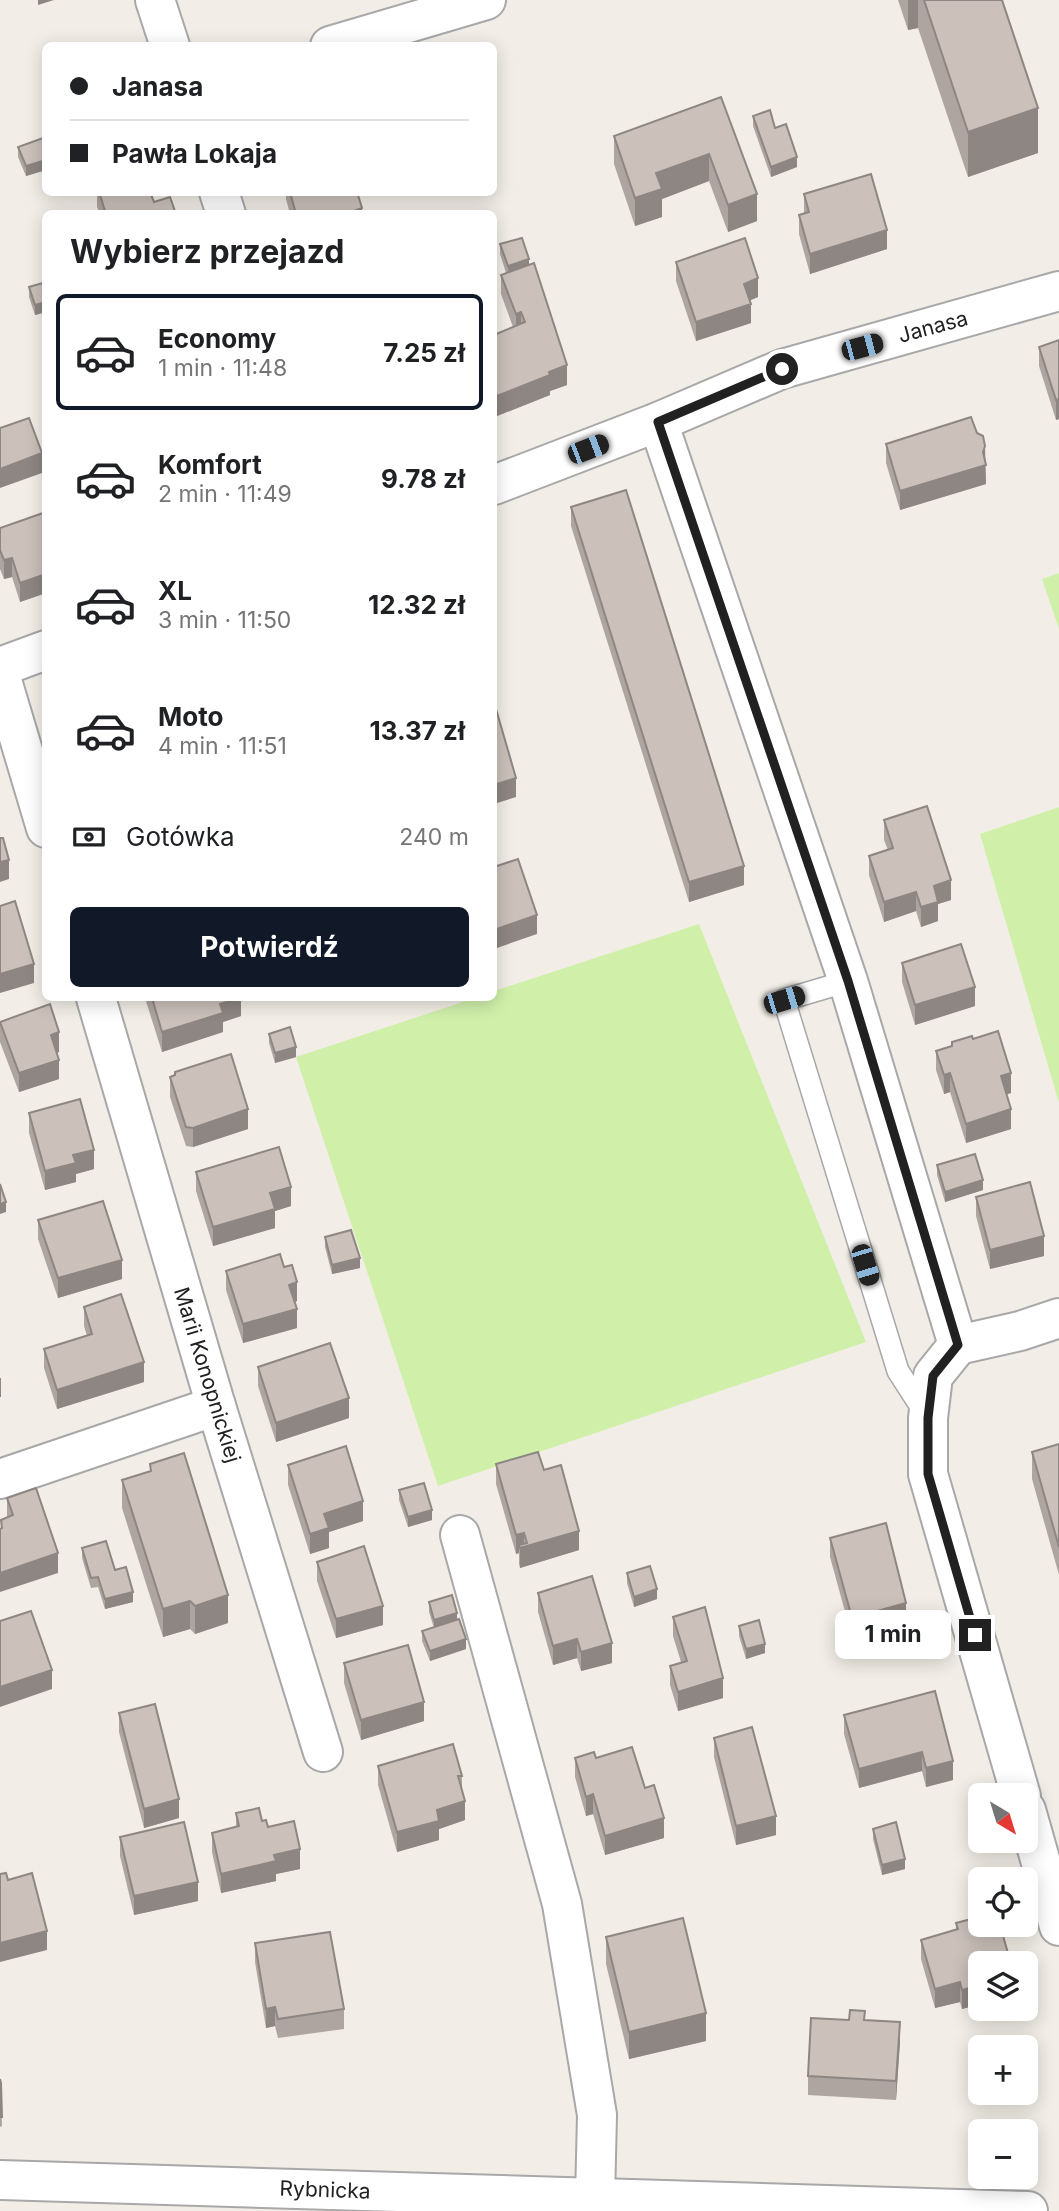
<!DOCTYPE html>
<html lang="pl">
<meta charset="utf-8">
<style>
:root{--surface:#fff;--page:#f6f6f6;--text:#202124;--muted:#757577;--line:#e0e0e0;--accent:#111827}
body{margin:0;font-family:Inter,sans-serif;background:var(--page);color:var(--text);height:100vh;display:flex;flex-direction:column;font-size:26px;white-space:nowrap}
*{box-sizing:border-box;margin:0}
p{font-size:23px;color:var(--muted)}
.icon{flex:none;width:38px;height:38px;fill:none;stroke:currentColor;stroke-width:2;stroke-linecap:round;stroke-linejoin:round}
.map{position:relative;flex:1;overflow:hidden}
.panel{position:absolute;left:42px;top:210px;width:455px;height:791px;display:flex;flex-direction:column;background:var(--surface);border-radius:10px;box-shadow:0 4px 18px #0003}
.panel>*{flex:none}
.hud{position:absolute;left:42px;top:42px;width:455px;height:154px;border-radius:10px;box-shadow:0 4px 18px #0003;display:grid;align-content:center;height:154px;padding:0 28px;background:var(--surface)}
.needle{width:46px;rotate:142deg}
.controls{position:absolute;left:968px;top:1783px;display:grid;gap:14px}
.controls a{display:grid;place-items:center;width:70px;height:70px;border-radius:10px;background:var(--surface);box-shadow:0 4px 18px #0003;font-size:35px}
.end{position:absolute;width:32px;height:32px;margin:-16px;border:9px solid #212121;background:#fff;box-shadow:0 0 0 4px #fff}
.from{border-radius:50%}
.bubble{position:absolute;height:49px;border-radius:10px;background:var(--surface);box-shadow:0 4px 18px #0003;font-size:23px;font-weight:700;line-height:49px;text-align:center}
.car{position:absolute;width:21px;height:42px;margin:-21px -10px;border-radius:9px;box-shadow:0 0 5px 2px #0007;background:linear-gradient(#222 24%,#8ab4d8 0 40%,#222 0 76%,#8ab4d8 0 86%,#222 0)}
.hud b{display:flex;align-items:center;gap:24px;height:66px;font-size:26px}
.hud b+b{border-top:2px solid var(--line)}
.hud i{width:18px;height:18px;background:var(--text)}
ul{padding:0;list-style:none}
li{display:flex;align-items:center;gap:21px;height:116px;margin:0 14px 10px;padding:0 14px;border:4px solid transparent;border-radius:10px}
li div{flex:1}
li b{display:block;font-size:26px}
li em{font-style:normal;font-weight:700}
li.selected{border-color:var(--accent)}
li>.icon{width:63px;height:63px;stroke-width:1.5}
h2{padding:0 28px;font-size:32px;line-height:84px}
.pay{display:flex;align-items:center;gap:18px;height:77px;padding:0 28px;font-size:26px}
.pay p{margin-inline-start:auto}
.action{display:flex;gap:14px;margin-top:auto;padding:14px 28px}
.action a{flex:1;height:80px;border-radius:10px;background:var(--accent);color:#fff;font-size:28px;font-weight:700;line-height:80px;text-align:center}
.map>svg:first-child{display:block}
.grass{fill:#d0f0aa}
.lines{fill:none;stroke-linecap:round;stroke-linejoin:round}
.service-casing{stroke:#a8a8a8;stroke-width:24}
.minor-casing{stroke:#a8a8a8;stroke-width:42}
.tertiary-casing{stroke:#a8a8a8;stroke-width:42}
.service{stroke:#fff;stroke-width:21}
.minor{stroke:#fff;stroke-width:38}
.tertiary{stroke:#fff;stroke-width:38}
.wall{fill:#afa5a0}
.shaded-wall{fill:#8e8682}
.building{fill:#cbc0ba;stroke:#8e8682;stroke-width:2}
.route{stroke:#212121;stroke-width:9}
.labels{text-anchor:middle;stroke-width:5;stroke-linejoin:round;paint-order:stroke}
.street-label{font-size:21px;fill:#212121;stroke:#fff}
</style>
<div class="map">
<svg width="1059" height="2211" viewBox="0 0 1059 2211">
<rect width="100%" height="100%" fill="#f2eee7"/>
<g class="grass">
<polygon points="1059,573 1059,629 1042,579"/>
<polygon points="1059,807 1059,1103 980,834"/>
<polygon points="699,924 866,1342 438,1486 296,1057 475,998 494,998 494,991"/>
</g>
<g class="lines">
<defs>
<polyline id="service" points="848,981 784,1000 898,1371 927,1416"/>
<g id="minor">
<polyline points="155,0 170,46"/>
<polyline points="330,46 486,0"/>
<polyline points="219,192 226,214"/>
<polyline points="658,422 848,981 958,1345 933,1376 928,1418 928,1474 1021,1796"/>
<polyline points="494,485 658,422 782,369 1059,291"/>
<polyline points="0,667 46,650"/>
<polyline points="0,674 46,828"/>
<polyline points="96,998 216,1406 323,1752"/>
<polyline points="958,1345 1020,1331 1059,1318"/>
<polyline points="0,1479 216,1406"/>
<polyline points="460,1535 562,1904 597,2115 595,2199"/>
<polyline points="1026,1810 1059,1926"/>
</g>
<polyline id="tertiary" points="0,2180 1028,2211"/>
</defs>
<use href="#service" class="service-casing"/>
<use href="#minor" class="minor-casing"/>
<use href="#tertiary" class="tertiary-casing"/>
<use href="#service" class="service"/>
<use href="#minor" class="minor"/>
<use href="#tertiary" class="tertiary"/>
</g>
<g class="wall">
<polygon points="898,0 1002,0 1038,153 968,177 918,28 908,30"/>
<polygon points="721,97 757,221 728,232 709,181 662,199 662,217 635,226 614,164 614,136"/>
<polygon points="753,116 775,128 797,167 771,177 753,126"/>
<polygon points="46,137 46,170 26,176 18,157 18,147"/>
<polygon points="97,192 150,192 154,202 176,214 100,214 97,207"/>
<polygon points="286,192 357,192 362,214 290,214 286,199"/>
<polygon points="804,194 887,249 810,274 799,234 799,215 804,214"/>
<polygon points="500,244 529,265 567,385 550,391 550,395 497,416 494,407 494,335 513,327 501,294 501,275 506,273 500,254"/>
<polygon points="676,262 758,297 750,300 751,323 696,341 676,281"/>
<polygon points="46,282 46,312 35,315 29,297 29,287"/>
<polygon points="1059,340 1059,419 1056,420 1039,366 1039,347"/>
<polygon points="886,444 985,462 986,484 900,510 886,463"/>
<polygon points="571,507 744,885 689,902 571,526"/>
<polygon points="46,512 46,593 20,602 12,577 4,579 0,569 0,528"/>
<polygon points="884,820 951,900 938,904 938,921 921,927 916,911 884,922 869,875 869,856 888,850 884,840"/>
<polygon points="902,963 975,1006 915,1025 902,982"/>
<polygon points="145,998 241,998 241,1016 223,1022 223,1032 162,1052"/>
<polygon points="0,1022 59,1052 57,1053 59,1079 19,1092 0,1042"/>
<polygon points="269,1034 296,1057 275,1063 269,1043"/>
<polygon points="973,1039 1011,1093 1006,1094 1011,1129 966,1143 950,1092 944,1094 936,1070 936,1051 952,1046 952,1042"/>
<polygon points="170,1077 248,1129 193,1147 186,1146 170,1097"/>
<polygon points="29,1113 94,1169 76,1174 76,1182 45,1190 29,1133"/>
<polygon points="937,1165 983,1190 945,1202 937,1175"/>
<polygon points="196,1172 291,1206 275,1211 275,1228 213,1246 196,1191"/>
<polygon points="976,1197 1044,1256 990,1269 976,1216"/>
<polygon points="38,1220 122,1279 58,1298 38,1239"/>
<polygon points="325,1237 360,1268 332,1274 325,1247"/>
<polygon points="284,1267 297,1301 294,1302 297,1328 243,1343 226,1290 226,1271"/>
<polygon points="84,1307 144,1382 57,1409 44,1368 44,1349 87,1336 84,1326"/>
<polygon points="258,1367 349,1418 276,1442 258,1386"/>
<polygon points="1059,1444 1059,1575 1032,1479 1032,1452"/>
<polygon points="150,1464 228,1623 195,1634 190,1629 163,1637 122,1508 122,1480 150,1471"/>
<polygon points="496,1464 544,1470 579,1550 520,1568 519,1564 519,1553 516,1554 496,1484"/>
<polygon points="288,1465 363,1521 329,1532 329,1548 310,1554 288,1485"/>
<polygon points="399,1490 432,1520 408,1527 399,1500"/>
<polygon points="7,1498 58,1573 1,1529 1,1520 7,1517"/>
<polygon points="830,1538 906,1623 852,1637 830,1557"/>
<polygon points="82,1548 115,1570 133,1602 105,1609 98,1587 91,1588 82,1558"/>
<polygon points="317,1562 383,1625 336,1638 317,1581"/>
<polygon points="627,1573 657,1599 634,1607 627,1583"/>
<polygon points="538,1593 612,1663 581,1671 577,1658 553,1665 538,1612"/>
<polygon points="429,1602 457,1620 466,1649 430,1661 422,1641 422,1631 434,1628 429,1612"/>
<polygon points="673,1617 723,1698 678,1711 670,1685 670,1666 681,1662 673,1636"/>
<polygon points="739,1626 765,1653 746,1659 739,1636"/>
<polygon points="344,1663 424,1721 361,1740 344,1683"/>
<polygon points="935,1691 953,1780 926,1787 922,1771 859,1788 844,1734 844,1715"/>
<polygon points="119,1713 179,1818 144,1828 119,1732"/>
<polygon points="714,1738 776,1835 736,1845 714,1757"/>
<polygon points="575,1758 596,1758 645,1788 664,1838 605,1855 593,1814 586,1816 575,1777"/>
<polygon points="378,1766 462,1776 462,1789 465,1820 439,1829 439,1840 397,1852 378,1785"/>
<polygon points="236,1813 262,1821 300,1869 276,1874 276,1881 221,1893 212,1852 212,1833 236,1827"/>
<polygon points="873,1829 905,1869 882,1875 873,1839"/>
<polygon points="120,1837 198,1901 134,1915 120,1856"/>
<polygon points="956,1923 980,1925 980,2004 962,2009 960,2002 935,2008 921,1959 921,1940 956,1930"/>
<polygon points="606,1937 706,2041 629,2059 606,1964"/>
<polygon points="255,1943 344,2009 344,2029 278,2038 275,2026 266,2028 255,1962"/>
<polygon points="865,2020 900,2041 896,2100 808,2095 808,2076"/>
<polygon points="0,2079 1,2083 2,2126 0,2127"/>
</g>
<g class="shaded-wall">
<polygon points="38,0 54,0 38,5"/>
<polygon points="908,0 918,0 918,28 908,30"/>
<polygon points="1038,108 1038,153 968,177 968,132"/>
<polygon points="709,154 709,181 662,199 662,217 635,226 635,198 656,173"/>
<polygon points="797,157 797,167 771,177 771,167"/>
<polygon points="46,160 46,170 26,176 26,166"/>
<polygon points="757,194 757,221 728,232 728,205"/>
<polygon points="362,208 362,214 346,214"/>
<polygon points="887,230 887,249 810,274 810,254"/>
<polygon points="529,259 529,269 508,276 508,266"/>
<polygon points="758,278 758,297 744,303 744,284"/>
<polygon points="46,302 46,312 35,315 35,305"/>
<polygon points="751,304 751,323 696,341 696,322"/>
<polygon points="521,312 521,331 516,333 516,314"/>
<polygon points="567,365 567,385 550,391 550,395 497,416 497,396 549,372"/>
<polygon points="1059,399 1059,419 1056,420 1056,400"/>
<polygon points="985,446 986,484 900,510 900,491 983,452"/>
<polygon points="42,453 42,473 0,488 0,469"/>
<polygon points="12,558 12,577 4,579 4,560"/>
<polygon points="46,574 46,593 20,602 20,583"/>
<polygon points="516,778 516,797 494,804 494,785"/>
<polygon points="9,860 9,879 0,882 0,862"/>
<polygon points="744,866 744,885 689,902 689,882"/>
<polygon points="951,880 951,900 938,904 938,921 921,927 921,907 934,886"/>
<polygon points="916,892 916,911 884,922 884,902"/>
<polygon points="537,915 537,934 494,949 494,930"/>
<polygon points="34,964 34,983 0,993 0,974"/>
<polygon points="975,987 975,1006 915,1025 915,1005"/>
<polygon points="241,998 241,1016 223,1022 223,1032 162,1052 162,1032 220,1004"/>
<polygon points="59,1032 59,1052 51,1055 51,1035"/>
<polygon points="296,1047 296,1057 275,1063 275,1053"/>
<polygon points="59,1060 59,1079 19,1092 19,1073"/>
<polygon points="950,1073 950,1092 944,1094 944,1075"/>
<polygon points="1011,1073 1011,1093 1001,1096 1001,1076"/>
<polygon points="248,1109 248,1129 193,1147 193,1128"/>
<polygon points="1011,1109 1011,1129 966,1143 966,1124"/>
<polygon points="94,1150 94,1169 76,1174 76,1182 45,1190 45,1171 73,1155"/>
<polygon points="983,1180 983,1190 945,1202 945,1192"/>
<polygon points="291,1187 291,1206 275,1211 275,1228 213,1246 213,1227 270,1193"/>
<polygon points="6,1202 6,1212 0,1214 0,1204"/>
<polygon points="1044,1236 1044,1256 990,1269 990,1250"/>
<polygon points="360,1258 360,1268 332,1274 332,1265"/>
<polygon points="122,1260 122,1279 58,1298 58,1278"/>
<polygon points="297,1282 297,1301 289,1305 289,1285"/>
<polygon points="297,1309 297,1328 243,1343 243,1324"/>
<polygon points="144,1362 144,1382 57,1409 57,1390"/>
<rect x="0" y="1378" width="1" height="19"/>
<polygon points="349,1398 349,1418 276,1442 276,1423"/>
<polygon points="363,1501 363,1521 329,1532 329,1548 310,1554 310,1534 324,1514"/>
<polygon points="432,1510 432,1520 408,1527 408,1517"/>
<polygon points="579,1531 579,1550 520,1568 520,1548 519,1545 519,1553 516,1554 516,1535 524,1533 524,1547"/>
<polygon points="58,1553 58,1573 0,1592 0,1573"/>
<polygon points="657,1589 657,1599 634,1607 634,1597"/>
<polygon points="133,1592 133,1602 105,1609 105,1599"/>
<polygon points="228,1595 228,1623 195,1634 195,1606"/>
<polygon points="190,1601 190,1629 163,1637 163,1609"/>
<polygon points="906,1603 906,1623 852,1637 852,1618"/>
<polygon points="383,1606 383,1625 336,1638 336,1619"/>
<polygon points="457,1613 457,1623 434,1630 434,1620"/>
<polygon points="466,1639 466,1649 430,1661 430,1651"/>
<polygon points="577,1639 577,1658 553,1665 553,1646"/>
<polygon points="612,1643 612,1663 581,1671 581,1652"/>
<polygon points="765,1644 765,1653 746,1659 746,1649"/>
<polygon points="52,1670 52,1689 0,1707 0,1687"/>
<polygon points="723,1678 723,1698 678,1711 678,1692"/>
<polygon points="424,1702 424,1721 361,1740 361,1720"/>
<polygon points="922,1752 922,1771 859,1788 859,1769"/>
<polygon points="953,1761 953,1780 926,1787 926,1768"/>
<polygon points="593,1794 593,1814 586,1816 586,1797"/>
<polygon points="179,1799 179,1818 144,1828 144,1809"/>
<polygon points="465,1801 465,1820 439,1829 439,1840 397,1852 397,1832 437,1810"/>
<polygon points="776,1816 776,1835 736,1845 736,1826"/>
<polygon points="664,1818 664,1838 605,1855 605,1836"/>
<polygon points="300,1849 300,1869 276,1874 276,1881 221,1893 221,1874 274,1855"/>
<polygon points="905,1859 905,1869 882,1875 882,1865"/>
<polygon points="198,1882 198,1901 134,1915 134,1896"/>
<polygon points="47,1931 47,1950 0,1962 0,1943"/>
<polygon points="960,1982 960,2002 935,2008 935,1989"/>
<polygon points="980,1985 980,2004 962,2009 962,1990"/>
<polygon points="275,2007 275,2026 266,2028 266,2009"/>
<polygon points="706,2013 706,2041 629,2059 629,2032"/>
<polygon points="900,2022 900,2041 896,2100 896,2081"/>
</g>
<g class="building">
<polygon points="924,0 1002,0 1038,108 968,132"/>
<polygon points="721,97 757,194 728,205 709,154 656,173 662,189 635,198 614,136"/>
<polygon points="770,110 775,128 786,124 797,157 771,167 753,116"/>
<polygon points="46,137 46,160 26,166 18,147"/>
<polygon points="871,174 887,230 810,254 799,215 809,212 804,194"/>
<polygon points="99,192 150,192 154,202 170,197 176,214 106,214"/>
<polygon points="290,192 357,192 362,208 346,214 296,214"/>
<polygon points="522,238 529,259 508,266 500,244"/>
<polygon points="745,238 758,278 744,284 751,304 696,322 676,262"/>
<polygon points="534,263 567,365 549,372 550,375 497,396 494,388 494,335 525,322 521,312 516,314 501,275"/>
<polygon points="46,282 46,302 35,305 29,287"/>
<polygon points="1059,340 1059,399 1056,400 1039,347"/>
<polygon points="971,417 977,433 983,436 985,446 983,452 986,465 900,491 886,444"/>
<polygon points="29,418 42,453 0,469 0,428"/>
<polygon points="626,490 744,866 689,882 571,507"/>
<polygon points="46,512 46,574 20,583 12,558 4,560 0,550 0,528"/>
<polygon points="494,702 516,778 494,785"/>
<polygon points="927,806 951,880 934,886 938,902 921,907 916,892 884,902 869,856 893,848 884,820"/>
<polygon points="0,838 3,838 9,860 0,862"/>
<polygon points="518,859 537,915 494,930 494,867"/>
<polygon points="15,901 34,964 0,974 0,906"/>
<polygon points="961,944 975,987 915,1005 902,963"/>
<polygon points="152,998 240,998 220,1004 223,1013 162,1032"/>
<polygon points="50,1004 59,1032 51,1035 59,1060 19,1073 0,1022"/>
<polygon points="290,1027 296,1047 275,1053 269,1034"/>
<polygon points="998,1031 1011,1073 1001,1076 1011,1109 966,1124 950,1073 944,1075 936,1051 952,1046 952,1042 972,1036 973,1039"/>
<polygon points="231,1054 248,1109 193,1128 186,1127 170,1077 175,1075 175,1072"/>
<polygon points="80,1099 94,1150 73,1155 76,1163 45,1171 29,1113"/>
<polygon points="279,1147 291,1187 270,1193 275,1209 213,1227 196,1172"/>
<polygon points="975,1154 983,1180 945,1192 937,1165"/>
<polygon points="1030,1182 1044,1236 990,1250 976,1197"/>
<polygon points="0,1184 6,1202 0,1204"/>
<polygon points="103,1201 122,1260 58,1278 38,1220"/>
<polygon points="351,1230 360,1258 332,1265 325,1237"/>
<polygon points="280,1254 284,1267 292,1265 297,1282 289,1285 297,1309 243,1324 226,1271"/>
<polygon points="121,1294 144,1362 57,1390 44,1349 92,1334 84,1307"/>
<polygon points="330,1343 349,1398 276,1423 258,1367"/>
<polygon points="1059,1444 1059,1547 1032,1452"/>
<polygon points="346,1446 363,1501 324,1514 329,1528 310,1534 288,1465"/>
<polygon points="538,1452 544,1470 561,1465 579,1531 520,1548 519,1545 527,1543 524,1533 516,1535 496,1464"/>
<polygon points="184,1453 228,1595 195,1606 190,1601 163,1609 122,1480 151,1471 150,1464"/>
<polygon points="424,1483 432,1510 408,1517 399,1490"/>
<polygon points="36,1488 58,1553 0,1573 0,1529 2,1528 1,1520 13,1515 7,1498"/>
<polygon points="886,1523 906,1603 852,1618 830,1538"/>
<polygon points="106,1541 115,1570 126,1567 133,1592 105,1599 98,1577 91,1578 82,1548"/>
<polygon points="364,1546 383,1606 336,1619 317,1562"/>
<polygon points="650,1566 657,1589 634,1597 627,1573"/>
<polygon points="592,1576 612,1643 581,1652 577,1639 553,1646 538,1593"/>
<polygon points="452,1595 457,1613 434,1620 429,1602"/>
<polygon points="705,1607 723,1678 678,1692 670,1666 687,1661 673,1617"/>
<polygon points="31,1611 52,1670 0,1687 0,1621"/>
<polygon points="459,1619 466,1639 430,1651 422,1631"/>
<polygon points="759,1620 765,1644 746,1649 739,1626"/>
<polygon points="408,1645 424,1702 361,1720 344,1663"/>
<polygon points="935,1691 953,1761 926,1768 922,1752 859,1769 844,1715"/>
<polygon points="155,1704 179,1799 144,1809 119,1713"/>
<polygon points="752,1727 776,1816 736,1826 714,1738"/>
<polygon points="453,1744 462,1776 458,1776 465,1801 437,1810 439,1821 397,1832 378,1766"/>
<polygon points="632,1747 645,1788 654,1785 664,1818 605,1836 593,1794 586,1797 575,1758 594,1752 596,1758"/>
<polygon points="259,1808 262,1821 266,1820 268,1827 294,1821 300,1849 274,1855 276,1861 221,1874 212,1833 239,1826 236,1813"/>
<polygon points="184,1822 198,1882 134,1896 120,1837"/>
<polygon points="896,1822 905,1859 882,1865 873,1829"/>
<polygon points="6,1873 8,1880 32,1873 47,1931 0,1943 0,1874"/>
<polygon points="979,1917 980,1925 1000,1925 1011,1964 980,1964 980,1985 962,1990 960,1982 935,1989 921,1940 958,1929 956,1923"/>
<polygon points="683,1918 706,2013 629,2032 606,1937"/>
<polygon points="330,1932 344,2009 278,2019 275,2007 266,2009 255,1943"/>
<polygon points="850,2010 865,2011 864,2020 900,2022 896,2081 808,2076 811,2018 849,2020"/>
<polygon points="0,2079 1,2083 2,2117 0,2117"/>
</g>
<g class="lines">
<polyline class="route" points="782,369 658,422 848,981 958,1345 933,1376 928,1418 928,1474 975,1635"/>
</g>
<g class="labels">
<g class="street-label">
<text transform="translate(933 327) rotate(-15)" y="7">Janasa</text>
<text transform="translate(207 1375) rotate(73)" y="7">Marii Konopnickiej</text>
<text transform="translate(325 2190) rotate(2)" y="7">Rybnicka</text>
</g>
</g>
</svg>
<div class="controls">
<a><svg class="needle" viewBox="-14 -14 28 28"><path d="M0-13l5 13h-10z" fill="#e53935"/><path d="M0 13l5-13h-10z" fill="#757577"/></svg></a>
<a><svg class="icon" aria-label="locate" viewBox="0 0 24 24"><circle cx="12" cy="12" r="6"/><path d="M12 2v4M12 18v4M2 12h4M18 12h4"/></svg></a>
<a><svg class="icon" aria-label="layers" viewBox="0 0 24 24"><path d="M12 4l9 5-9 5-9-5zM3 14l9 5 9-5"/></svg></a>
<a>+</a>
<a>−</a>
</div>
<i class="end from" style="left:782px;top:369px"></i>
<i class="end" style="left:975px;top:1635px"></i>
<div class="bubble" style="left:835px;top:1610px;width:116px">1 min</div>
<i class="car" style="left:862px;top:347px;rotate:75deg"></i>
<i class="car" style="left:588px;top:449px;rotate:69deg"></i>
<i class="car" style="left:784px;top:1000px;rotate:73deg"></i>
<i class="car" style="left:865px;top:1265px;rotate:163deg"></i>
<div class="hud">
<b><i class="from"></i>Janasa</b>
<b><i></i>Pawła Lokaja</b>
</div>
<section class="panel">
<h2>Wybierz przejazd</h2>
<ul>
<li class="selected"><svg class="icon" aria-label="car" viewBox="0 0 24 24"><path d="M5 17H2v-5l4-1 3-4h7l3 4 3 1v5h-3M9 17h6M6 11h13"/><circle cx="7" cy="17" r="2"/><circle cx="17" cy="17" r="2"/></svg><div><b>Economy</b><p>1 min · 11:48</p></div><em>7.25 zł</em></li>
<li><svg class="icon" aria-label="car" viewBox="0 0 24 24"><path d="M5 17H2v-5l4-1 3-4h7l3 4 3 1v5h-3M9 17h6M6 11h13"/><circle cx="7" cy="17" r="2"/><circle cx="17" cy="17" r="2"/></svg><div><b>Komfort</b><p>2 min · 11:49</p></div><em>9.78 zł</em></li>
<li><svg class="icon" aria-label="car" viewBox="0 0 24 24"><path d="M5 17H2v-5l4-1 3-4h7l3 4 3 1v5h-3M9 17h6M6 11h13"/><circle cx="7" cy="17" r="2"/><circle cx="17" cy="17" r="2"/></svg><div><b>XL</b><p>3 min · 11:50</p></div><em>12.32 zł</em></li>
<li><svg class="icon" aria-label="car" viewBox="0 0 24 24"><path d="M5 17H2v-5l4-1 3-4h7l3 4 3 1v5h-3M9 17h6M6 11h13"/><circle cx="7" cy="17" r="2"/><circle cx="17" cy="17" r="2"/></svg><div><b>Moto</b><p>4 min · 11:51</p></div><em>13.37 zł</em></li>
</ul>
<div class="pay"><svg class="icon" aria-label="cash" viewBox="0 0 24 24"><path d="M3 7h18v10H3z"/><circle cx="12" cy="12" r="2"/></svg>Gotówka<p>240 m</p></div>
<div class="action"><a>Potwierdź</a></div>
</section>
</div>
